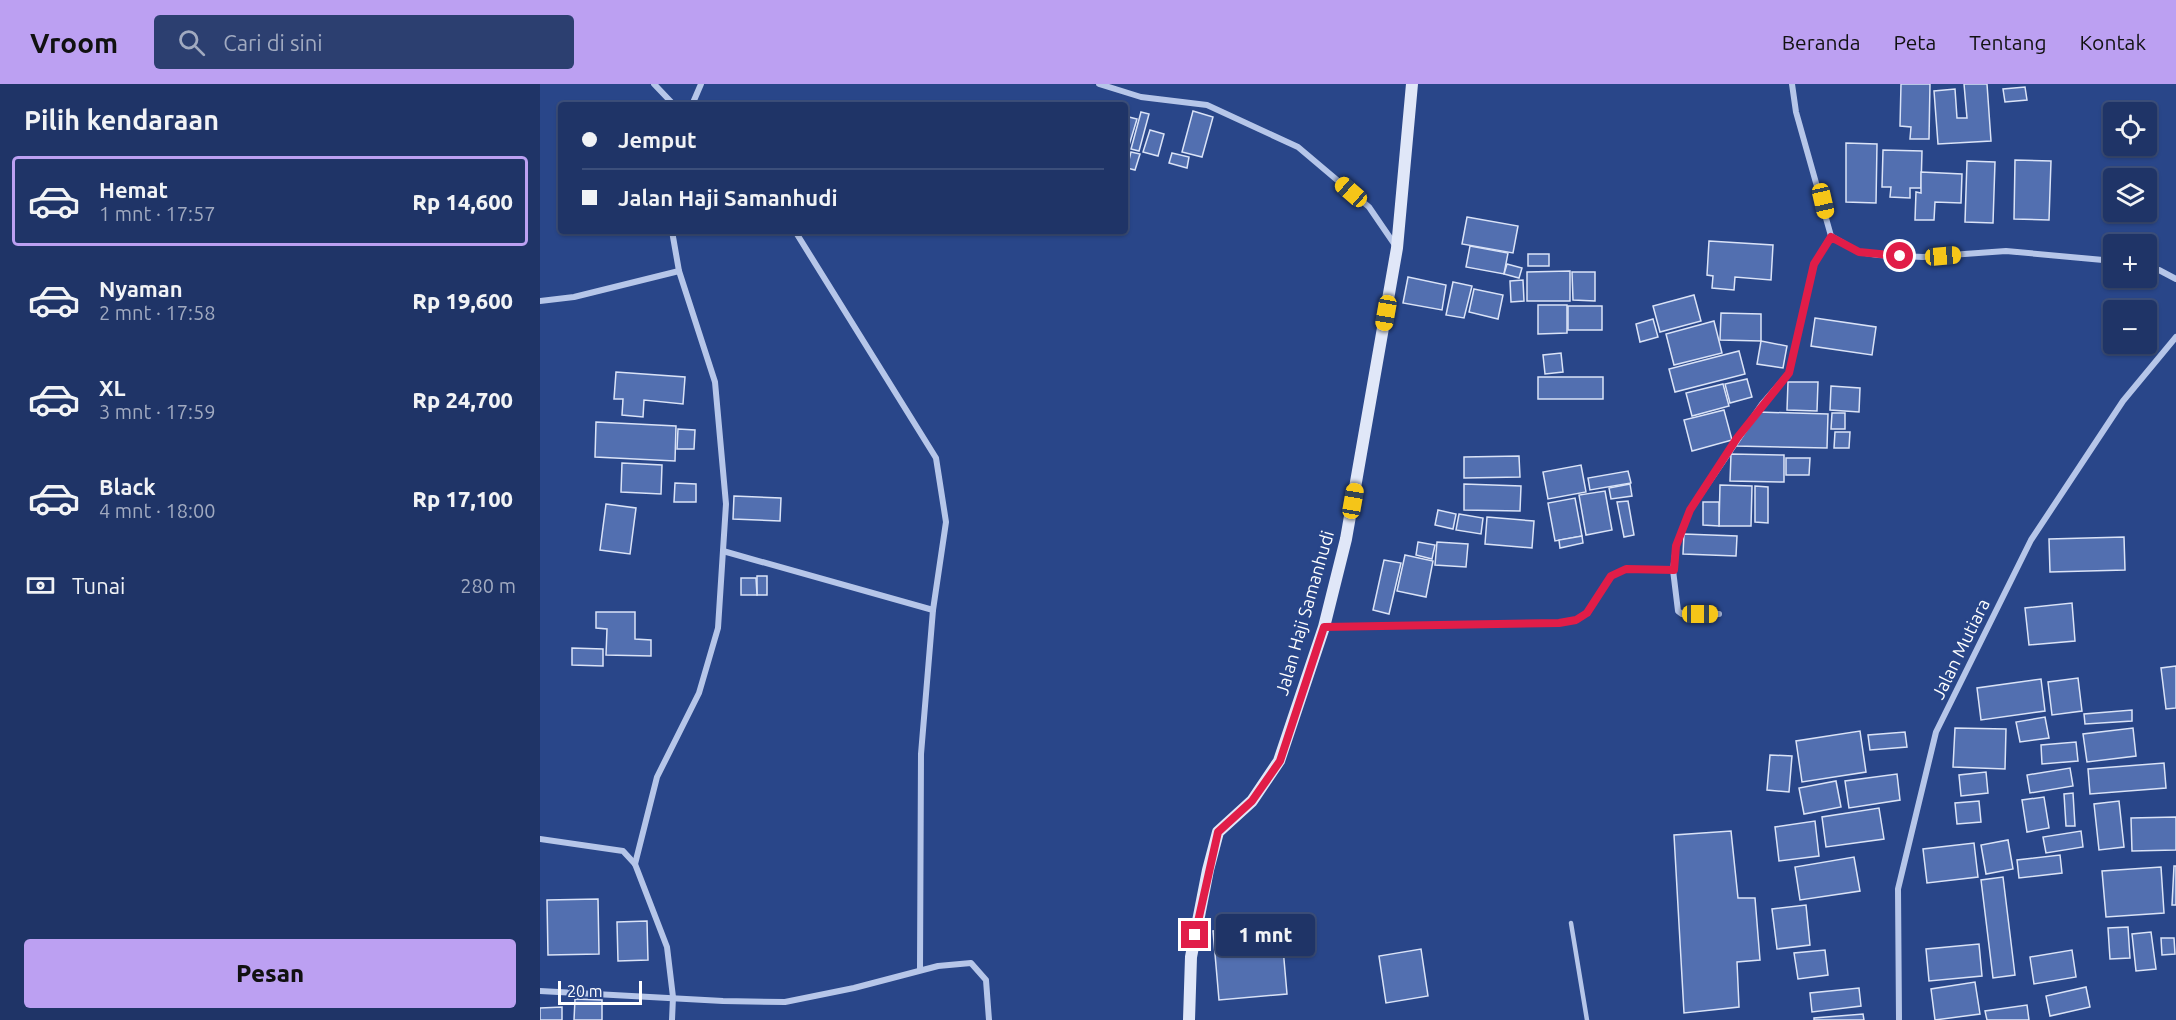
<!DOCTYPE html>
<html lang="id">
<meta charset="utf-8">
<style>
:root{--surface:#1f3467;--page:#2c3f70;--text:#f1f3f6;--muted:#a1aac0;--line:#3c4f7b;--accent:#bca0f2}
body{margin:0;font-family:Ubuntu,sans-serif;background:var(--page);color:var(--text);height:100vh;display:flex;flex-direction:column;font-size:22px;white-space:nowrap}
*{box-sizing:border-box;margin:0}
p{font-size:20px;color:var(--muted)}
.icon{flex:none;width:33px;height:33px;fill:none;stroke:currentColor;stroke-width:2;stroke-linecap:round;stroke-linejoin:round}
.map{position:relative;flex:1;overflow:hidden}
.side{display:flex;flex-direction:column;background:var(--surface);width:540px}
.side>*{flex:none}
.hud{position:absolute;left:18px;top:18px;width:570px;height:132px;border-radius:6px;box-shadow:0 2px 4px #0004,0 0 0 2px var(--line);display:grid;align-content:center;height:132px;padding:0 24px;background:var(--surface)}
.fabs{position:absolute;left:1563px;top:18px;display:grid;gap:12px}
.fabs a{display:grid;place-items:center;width:54px;height:54px;border-radius:6px;background:var(--surface);box-shadow:0 2px 4px #0004,0 0 0 2px var(--line);font-size:30px}
.scale{position:absolute;left:18px;bottom:15px;width:84px;box-sizing:border-box;padding-left:6px;border:3px solid #fff;border-top:0;font-size:16px;line-height:21px;white-space:nowrap;color:#fff;-webkit-text-stroke:4px #294689;paint-order:stroke}
.end{position:absolute;width:27px;height:27px;margin:-14px;border:8px solid #e11d48;background:#fff;box-shadow:0 0 0 3px #fff}
.from{border-radius:50%}
.bubble{position:absolute;height:42px;border-radius:6px;background:var(--surface);box-shadow:0 2px 4px #0004,0 0 0 2px var(--line);font-size:20px;font-weight:800;line-height:42px;text-align:center}
.car{position:absolute;width:18px;height:36px;margin:-18px -9px;border-radius:8px;box-shadow:0 0 4px 2px #0007;background:linear-gradient(#f5c518 24%,#345 0 40%,#f5c518 0 76%,#345 0 86%,#f5c518 0)}
.hud b{display:flex;align-items:center;gap:21px;height:57px;font-size:22px}
.hud b+b{border-top:2px solid var(--line)}
.hud i{width:15px;height:15px;background:var(--text)}
ul{padding:0;list-style:none}
li{display:flex;align-items:center;gap:18px;height:90px;margin:0 12px 9px;padding:0 12px;border:3px solid transparent;border-radius:6px}
li div{flex:1}
li b{display:block;font-size:22px}
li em{font-style:normal;font-weight:800}
li.selected{border-color:var(--accent)}
li>.icon{width:54px;height:54px;stroke-width:1.5}
h2{padding:0 24px;font-size:27px;line-height:72px}
.pay{display:flex;align-items:center;gap:15px;height:66px;padding:0 24px;font-size:22px}
.pay p{margin-inline-start:auto}
.primary-button{display:flex;gap:12px;margin-top:auto;padding:12px 24px}
.primary-button a{flex:1;height:69px;border-radius:6px;background:var(--accent);color:#111;font-size:24px;font-weight:800;line-height:69px;text-align:center}
header{display:flex;align-items:center;gap:36px;box-sizing:border-box;height:84px;padding:0 30px;background:var(--accent);color:#111}
header strong{font-size:28px}
nav{display:flex;gap:33px;margin-inline-start:auto;font-size:21px}
.search{width:420px;height:54px;background:var(--page);display:flex;align-items:center;gap:15px;box-sizing:border-box;padding:0 21px;border-radius:6px;color:var(--muted);font-size:22px}
main{display:flex;flex:1;min-height:0}
.map>svg:first-child{display:block}
.building{fill:#526fb0;stroke:#dae3f7;stroke-width:1.5}
.lines{fill:none;stroke-linecap:round;stroke-linejoin:round}
.lane{stroke:#b6c6e9;stroke-width:4.5}
.street{stroke:#b6c6e9;stroke-width:6}
.secondary{stroke:#e0e7f8;stroke-width:12}
.route{stroke:#e11d48;stroke-width:8}
.labels{text-anchor:middle;stroke-width:5;stroke-linejoin:round;paint-order:stroke}
.street-label{font-size:18px;fill:#fff;stroke:#294689}
</style>
<header>
<strong>Vroom</strong>
<div class="search"><svg class="icon" aria-label="search" viewBox="0 0 24 24"><circle cx="10" cy="10" r="6"/><path d="M15 15l6 6"/></svg>Cari di sini</div>
<nav><a>Beranda</a><a>Peta</a><a>Tentang</a><a>Kontak</a></nav>
</header>
<main>
<section class="side">
<h2>Pilih kendaraan</h2>
<ul>
<li class="selected"><svg class="icon" aria-label="car" viewBox="0 0 24 24"><path d="M5 17H2v-5l4-1 3-4h7l3 4 3 1v5h-3M9 17h6M6 11h13"/><circle cx="7" cy="17" r="2"/><circle cx="17" cy="17" r="2"/></svg><div><b>Hemat</b><p>1 mnt · 17:57</p></div><em>Rp 14,600</em></li>
<li><svg class="icon" aria-label="car" viewBox="0 0 24 24"><path d="M5 17H2v-5l4-1 3-4h7l3 4 3 1v5h-3M9 17h6M6 11h13"/><circle cx="7" cy="17" r="2"/><circle cx="17" cy="17" r="2"/></svg><div><b>Nyaman</b><p>2 mnt · 17:58</p></div><em>Rp 19,600</em></li>
<li><svg class="icon" aria-label="car" viewBox="0 0 24 24"><path d="M5 17H2v-5l4-1 3-4h7l3 4 3 1v5h-3M9 17h6M6 11h13"/><circle cx="7" cy="17" r="2"/><circle cx="17" cy="17" r="2"/></svg><div><b>XL</b><p>3 mnt · 17:59</p></div><em>Rp 24,700</em></li>
<li><svg class="icon" aria-label="car" viewBox="0 0 24 24"><path d="M5 17H2v-5l4-1 3-4h7l3 4 3 1v5h-3M9 17h6M6 11h13"/><circle cx="7" cy="17" r="2"/><circle cx="17" cy="17" r="2"/></svg><div><b>Black</b><p>4 mnt · 18:00</p></div><em>Rp 17,100</em></li>
</ul>
<div class="pay"><svg class="icon" aria-label="cash" viewBox="0 0 24 24"><path d="M3 7h18v10H3z"/><circle cx="12" cy="12" r="2"/></svg>Tunai<p>280 m</p></div>
<div class="primary-button"><a>Pesan</a></div>
</section>
<div class="map">
<svg width="1636" height="936" viewBox="0 0 1636 936">
<rect width="100%" height="100%" fill="#294689"/>
<g class="building">
<polygon points="1361,0 1390,0 1389,55 1370,55 1371,43 1360,42"/>
<polygon points="1424,0 1447,0 1451,57 1398,60 1394,7 1415,5 1417,34 1427,34"/>
<polygon points="1485,3 1487,16 1465,18 1463,5"/>
<polygon points="653,27 673,33 662,73 642,68"/>
<polygon points="601,28 609,30 599,67 591,65"/>
<polygon points="585,32 597,35 587,68 585,67"/>
<polygon points="610,46 624,50 618,72 603,68"/>
<polygon points="1306,59 1337,60 1336,119 1306,118"/>
<polygon points="1343,66 1382,67 1381,104 1370,104 1370,114 1350,113 1351,103 1342,103"/>
<polygon points="591,68 600,70 595,86 587,84"/>
<polygon points="632,69 649,73 647,84 629,79"/>
<polygon points="1475,76 1511,77 1509,136 1474,135"/>
<polygon points="1427,77 1455,78 1453,139 1425,138"/>
<polygon points="1381,88 1422,90 1421,119 1395,118 1394,136 1375,136 1376,108 1381,109"/>
<polygon points="927,133 978,142 973,169 922,160"/>
<polygon points="1169,157 1233,161 1231,196 1195,193 1194,206 1172,204 1173,192 1167,191"/>
<polygon points="930,162 968,169 964,190 926,183"/>
<rect x="988" y="170" width="21" height="12"/>
<polygon points="967,180 982,184 979,194 964,190"/>
<polygon points="1030,187 1030,217 987,217 987,188"/>
<polygon points="1032,188 1055,188 1055,217 1033,216"/>
<polygon points="868,193 906,201 902,226 863,219"/>
<polygon points="983,196 984,217 971,218 970,197"/>
<polygon points="913,198 932,202 924,234 906,231"/>
<polygon points="934,205 963,211 958,235 929,228"/>
<polygon points="1154,211 1161,237 1120,248 1113,222"/>
<polygon points="998,221 1027,221 1027,249 998,250"/>
<rect x="1028" y="222" width="34" height="24"/>
<polygon points="1181,229 1221,230 1221,257 1180,256"/>
<polygon points="1275,234 1336,243 1332,271 1271,262"/>
<polygon points="1113,235 1118,253 1100,258 1096,240"/>
<polygon points="1174,237 1182,269 1134,281 1126,250"/>
<polygon points="1221,257 1247,262 1243,284 1217,280"/>
<polygon points="1199,267 1205,290 1135,308 1129,285"/>
<polygon points="1021,269 1023,288 1005,290 1003,271"/>
<polygon points="76,288 145,293 143,320 104,316 103,333 82,331 83,315 74,315"/>
<rect x="998" y="293" width="65" height="22"/>
<polygon points="1207,295 1212,313 1190,319 1185,300"/>
<polygon points="1248,298 1278,298 1277,327 1247,326"/>
<polygon points="1183,300 1189,322 1152,332 1146,309"/>
<polygon points="1291,302 1320,304 1319,328 1290,326"/>
<polygon points="1184,326 1192,356 1152,367 1144,336"/>
<polygon points="1218,328 1288,330 1287,364 1196,362"/>
<polygon points="1292,329 1305,329 1305,345 1291,345"/>
<polygon points="56,338 136,342 135,377 55,373"/>
<polygon points="138,345 155,346 154,365 137,365"/>
<polygon points="1295,348 1310,348 1309,364 1294,364"/>
<polygon points="1191,370 1244,371 1244,398 1190,397"/>
<polygon points="979,372 980,393 924,394 924,373"/>
<polygon points="1246,374 1270,374 1269,391 1246,391"/>
<polygon points="82,379 122,381 121,410 81,408"/>
<polygon points="1041,381 1046,408 1008,415 1003,388"/>
<polygon points="1088,387 1091,399 1050,406 1048,394"/>
<polygon points="135,399 156,400 156,418 134,418"/>
<polygon points="924,400 981,402 980,427 924,426"/>
<polygon points="1090,400 1092,412 1071,415 1069,404"/>
<polygon points="1180,401 1212,402 1211,442 1179,442"/>
<polygon points="1215,402 1228,403 1228,439 1215,438"/>
<polygon points="1065,407 1072,446 1046,451 1039,411"/>
<polygon points="194,412 241,414 240,437 193,435"/>
<polygon points="1035,414 1042,452 1015,457 1008,419"/>
<polygon points="1088,417 1094,451 1084,453 1077,418"/>
<polygon points="1163,418 1179,418 1179,442 1163,441"/>
<polygon points="66,420 96,424 90,470 60,466"/>
<polygon points="898,426 916,430 913,445 895,441"/>
<polygon points="919,430 943,434 941,450 916,446"/>
<polygon points="947,433 994,437 992,464 945,460"/>
<polygon points="1144,450 1197,452 1196,472 1143,470"/>
<polygon points="1042,452 1043,459 1020,464 1019,456"/>
<polygon points="1584,453 1585,486 1510,488 1509,455"/>
<polygon points="878,458 895,461 892,475 876,471"/>
<polygon points="897,458 928,460 926,483 895,481"/>
<polygon points="865,471 893,477 886,513 857,507"/>
<polygon points="844,476 861,479 849,530 833,526"/>
<rect x="217" y="492" width="10" height="19"/>
<polygon points="201,494 216,494 217,511 201,511"/>
<polygon points="1532,519 1535,557 1489,561 1485,524"/>
<polygon points="56,528 95,528 95,555 111,556 111,572 66,571 67,545 56,544"/>
<polygon points="32,564 63,565 63,582 32,581"/>
<polygon points="1636,582 1636,624 1626,625 1621,584"/>
<polygon points="1538,594 1542,627 1512,631 1508,598"/>
<polygon points="1501,595 1505,627 1441,636 1437,604"/>
<polygon points="1592,626 1592,637 1545,640 1544,630"/>
<polygon points="1505,633 1509,654 1480,658 1476,638"/>
<polygon points="1415,644 1466,645 1465,685 1413,683"/>
<polygon points="1593,644 1596,672 1547,678 1543,650"/>
<polygon points="1320,647 1326,688 1262,698 1256,657"/>
<polygon points="1365,648 1367,663 1330,666 1328,651"/>
<polygon points="1536,658 1538,677 1502,680 1501,661"/>
<polygon points="1230,671 1252,672 1249,708 1227,706"/>
<polygon points="1624,679 1626,704 1550,710 1548,685"/>
<polygon points="1530,684 1533,702 1490,709 1487,691"/>
<polygon points="1446,688 1448,709 1421,712 1419,691"/>
<polygon points="1357,690 1360,716 1309,724 1305,697"/>
<polygon points="1296,697 1301,723 1264,730 1259,704"/>
<polygon points="1533,709 1535,742 1526,742 1524,710"/>
<polygon points="1504,713 1509,744 1487,748 1482,716"/>
<polygon points="1439,717 1441,738 1417,740 1415,719"/>
<polygon points="1579,717 1584,763 1559,766 1554,720"/>
<polygon points="1339,724 1344,755 1286,763 1282,733"/>
<polygon points="1636,733 1636,766 1592,767 1591,734"/>
<polygon points="1275,737 1279,772 1239,777 1235,743"/>
<polygon points="1191,747 1198,814 1215,814 1220,876 1197,878 1199,923 1144,929 1134,751"/>
<polygon points="1541,747 1543,763 1506,769 1503,753"/>
<polygon points="1468,756 1473,785 1446,790 1441,761"/>
<polygon points="1434,759 1438,793 1387,799 1383,765"/>
<polygon points="1520,771 1522,789 1479,794 1477,776"/>
<polygon points="1314,773 1320,807 1260,816 1255,783"/>
<polygon points="1634,782 1636,782 1636,821 1632,821"/>
<polygon points="1621,783 1624,829 1566,833 1562,787"/>
<polygon points="1463,793 1475,891 1453,894 1441,796"/>
<polygon points="58,815 59,870 8,871 7,816"/>
<polygon points="1266,821 1270,861 1237,865 1232,825"/>
<polygon points="107,837 108,876 78,877 77,838"/>
<polygon points="741,841 747,910 679,916 673,847"/>
<polygon points="1588,843 1590,874 1570,875 1568,844"/>
<polygon points="1611,848 1616,885 1596,887 1592,850"/>
<polygon points="1621,854 1634,854 1635,870 1622,871"/>
<polygon points="1439,860 1442,892 1389,897 1386,865"/>
<polygon points="881,865 888,912 846,919 839,872"/>
<polygon points="1285,866 1288,891 1258,895 1254,869"/>
<polygon points="1532,866 1536,893 1494,900 1490,873"/>
<polygon points="1435,898 1440,930 1395,936 1391,905"/>
<polygon points="1546,903 1550,923 1510,932 1506,912"/>
<polygon points="1319,904 1321,922 1272,928 1270,909"/>
<polygon points="35,915 62,916 62,936 34,936"/>
<polygon points="1487,921 1489,936 1447,936 1445,927"/>
<polygon points="22,923 22,936 0,936 0,924"/>
<polygon points="1323,930 1324,936 1274,936 1274,934"/>
</g>
<g class="lines">
<polyline class="lane" points="1031,839 1047,936"/>
<g class="street">
<polyline points="114,0 134,21"/>
<polyline points="559,0 601,13 667,21 758,63 829,123 855,161"/>
<polyline points="152,21 161,0"/>
<polyline points="255,147 396,374 406,438 393,526 381,670 380,886"/>
<polyline points="1291,152 1319,168 1338,171 1383,173 1466,167 1574,177"/>
<polyline points="1606,184 1619,186 1636,195"/>
<polyline points="0,217 34,213 139,187"/>
<polyline points="183,467 393,526"/>
<polyline points="1179,530 1142,530 1138,527 1133,486 1136,462 1150,426 1222,320 1249,289 1274,180 1291,152 1256,28 1252,0"/>
<polyline points="784,543 1019,539 1036,536 1047,529 1071,492 1086,485 1133,486"/>
<polyline points="0,755 83,767 95,780 127,863 133,913 132,936"/>
<polyline points="95,780 117,693 159,609 178,544 186,420 175,298 139,187 132,147"/>
<polyline points="0,907 183,917 245,918 314,904 398,882 431,879 446,896 449,936"/>
<polyline points="1359,936 1358,805 1396,648 1491,456 1583,317 1636,253"/>
</g>
<polyline class="secondary" points="649,936 651,873 668,786 678,748 712,717 739,677 784,543 806,455 857,164 872,0"/>
</g>
<g class="lines">
<polyline class="route" points="655,851 678,748 712,717 740,677 784,543 1019,539 1036,536 1047,529 1071,492 1086,485 1134,486 1136,462 1150,426 1197,354 1249,289 1274,180 1291,153 1319,168 1360,172"/>
</g>
<g class="labels">
<g class="street-label">
<text transform="translate(765 529) rotate(-74)" y="6">Jalan Haji Samanhudi</text>
<text transform="translate(1421 565) rotate(-64)" y="6">Jalan Mutiara</text>
</g>
</g>
</svg>
<div class="fabs">
<a><svg class="icon" aria-label="locate" viewBox="0 0 24 24"><circle cx="12" cy="12" r="6"/><path d="M12 2v4M12 18v4M2 12h4M18 12h4"/></svg></a>
<a><svg class="icon" aria-label="layers" viewBox="0 0 24 24"><path d="M12 4l9 5-9 5-9-5zM3 14l9 5 9-5"/></svg></a>
<a>+</a>
<a>−</a>
</div>
<div class="scale">20 m</div>
<i class="end from" style="left:1360px;top:172px"></i>
<i class="end" style="left:655px;top:851px"></i>
<div class="bubble" style="left:676px;top:830px;width:99px">1 mnt</div>
<i class="car" style="left:811px;top:108px;rotate:311deg"></i>
<i class="car" style="left:1283px;top:117px;rotate:167deg"></i>
<i class="car" style="left:1403px;top:172px;rotate:85deg"></i>
<i class="car" style="left:846px;top:229px;rotate:190deg"></i>
<i class="car" style="left:813px;top:417px;rotate:10deg"></i>
<i class="car" style="left:1160px;top:530px;rotate:90deg"></i>
<div class="hud">
<b><i class="from"></i>Jemput</b>
<b><i></i>Jalan Haji Samanhudi</b>
</div>
</div>
</main>
